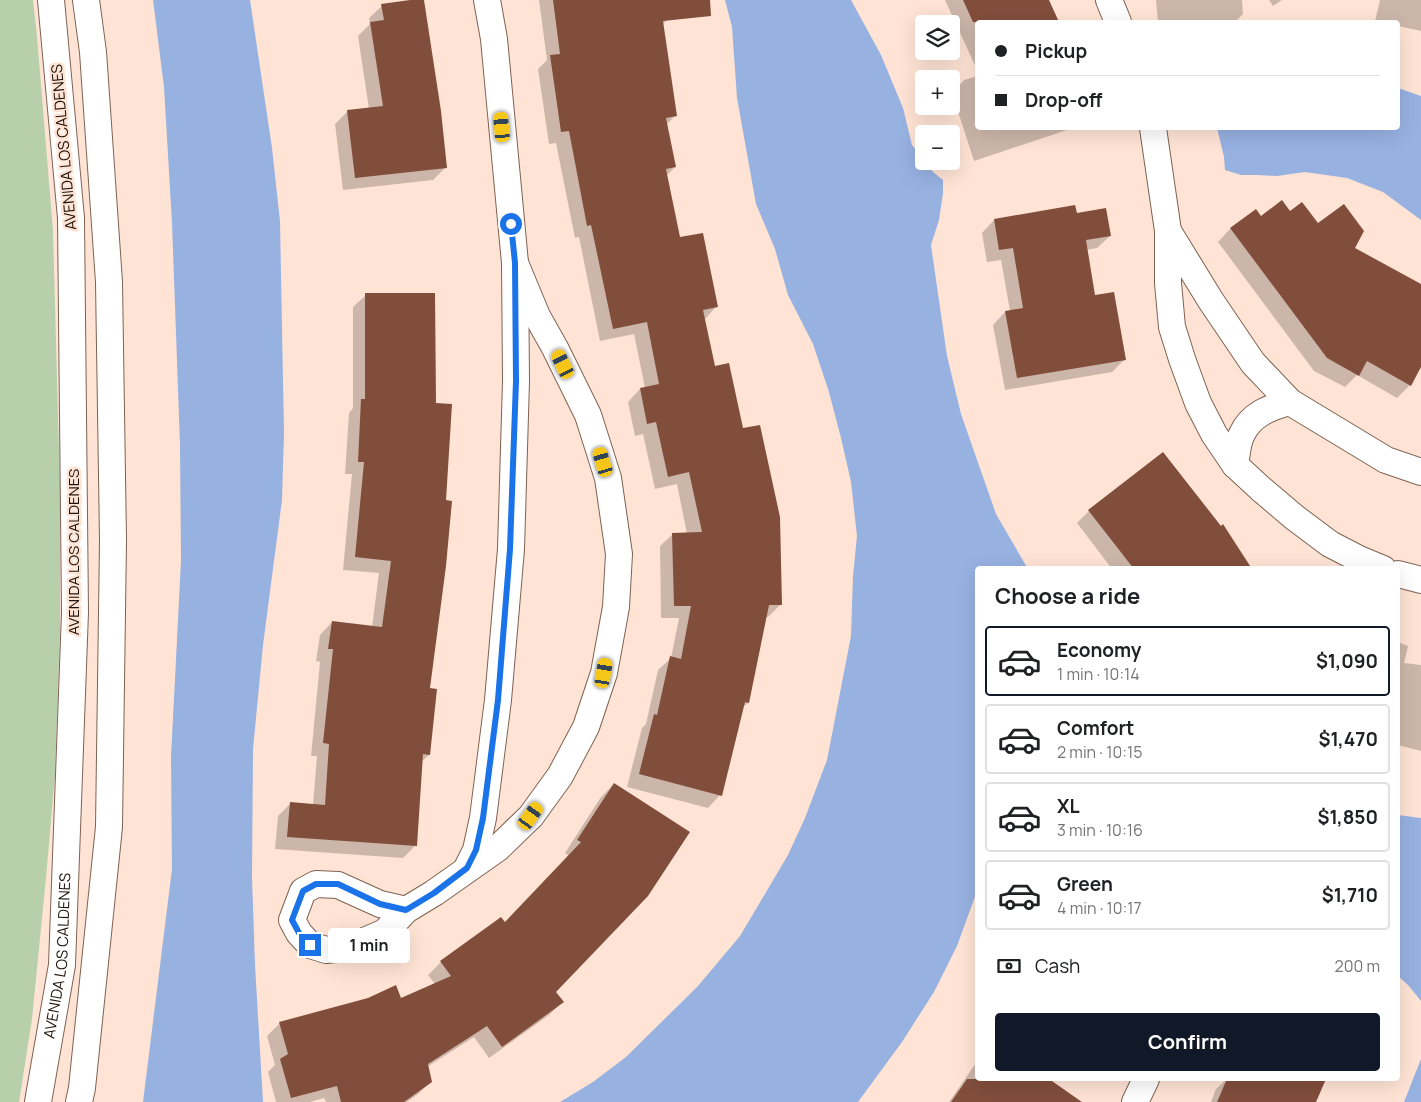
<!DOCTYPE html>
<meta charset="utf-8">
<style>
:root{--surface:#fff;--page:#f6f6f6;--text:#202124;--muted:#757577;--line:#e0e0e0;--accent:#111827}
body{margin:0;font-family:Manrope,sans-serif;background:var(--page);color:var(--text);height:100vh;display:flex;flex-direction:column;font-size:19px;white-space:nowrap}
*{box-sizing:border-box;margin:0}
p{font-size:16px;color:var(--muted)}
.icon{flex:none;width:28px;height:28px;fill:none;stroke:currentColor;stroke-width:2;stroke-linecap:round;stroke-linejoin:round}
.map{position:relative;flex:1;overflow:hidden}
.panel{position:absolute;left:975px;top:566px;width:425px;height:515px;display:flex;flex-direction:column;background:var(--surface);border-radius:5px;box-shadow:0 5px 20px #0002}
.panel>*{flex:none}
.top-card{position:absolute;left:975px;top:20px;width:425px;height:110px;border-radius:5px;box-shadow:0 5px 20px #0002;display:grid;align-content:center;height:110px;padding:0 20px;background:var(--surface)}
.buttons{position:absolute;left:915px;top:15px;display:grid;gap:10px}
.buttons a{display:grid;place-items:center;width:45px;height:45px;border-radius:5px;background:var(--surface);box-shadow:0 5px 20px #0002;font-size:25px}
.end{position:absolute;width:22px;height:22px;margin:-11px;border:6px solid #1a73e8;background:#fff;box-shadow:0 0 0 2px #fff}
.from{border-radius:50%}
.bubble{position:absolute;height:35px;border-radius:5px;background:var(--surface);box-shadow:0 5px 20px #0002;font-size:16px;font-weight:700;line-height:35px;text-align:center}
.car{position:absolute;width:15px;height:30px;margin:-15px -8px;border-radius:6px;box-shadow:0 0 4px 1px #0007;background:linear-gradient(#f5c518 24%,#345 0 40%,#f5c518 0 76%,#345 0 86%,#f5c518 0)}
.top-card b{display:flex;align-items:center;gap:18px;height:48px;font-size:19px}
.top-card b+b{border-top:1px solid var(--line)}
.top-card i{width:12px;height:12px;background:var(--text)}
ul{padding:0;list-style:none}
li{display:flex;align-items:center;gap:15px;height:70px;margin:0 10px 8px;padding:0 10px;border:2px solid var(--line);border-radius:5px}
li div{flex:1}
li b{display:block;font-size:19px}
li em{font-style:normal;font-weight:700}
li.on{border-color:var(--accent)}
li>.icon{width:45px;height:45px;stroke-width:1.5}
h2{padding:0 20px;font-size:22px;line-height:60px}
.pay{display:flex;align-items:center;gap:12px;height:55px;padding:0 20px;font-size:19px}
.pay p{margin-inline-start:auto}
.primary-button{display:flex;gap:10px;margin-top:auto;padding:10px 20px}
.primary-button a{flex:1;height:58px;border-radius:5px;background:var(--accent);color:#fff;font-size:20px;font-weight:700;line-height:58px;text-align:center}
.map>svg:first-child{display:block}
.green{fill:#b8cfac}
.water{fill:#97b1e1}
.shadow{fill:#0003}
.building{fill:#824e3c}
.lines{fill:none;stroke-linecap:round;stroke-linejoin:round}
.minor-casing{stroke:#7e6251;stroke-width:28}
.minor{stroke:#fff;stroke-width:26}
.route{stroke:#1a73e8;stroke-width:6}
.labels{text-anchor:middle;stroke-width:5;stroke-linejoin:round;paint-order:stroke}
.street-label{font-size:15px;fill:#1f140d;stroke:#ffe4d5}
</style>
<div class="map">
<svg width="1421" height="1102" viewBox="0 0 1421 1102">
<rect width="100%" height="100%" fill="#ffe4d5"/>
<polygon class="green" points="0,0 33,0 37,36 53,231 60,488 60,632 55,774 46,878 32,1019 19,1102 0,1102"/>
<g class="water">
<polygon points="153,0 250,0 272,148 280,221 284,433 282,500 263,645 253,749 252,878 255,965 263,1102 143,1102 172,869 171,757 181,561 180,444 172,223 164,87"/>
<polygon points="725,0 851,0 881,55 903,108 912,145 933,172 943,180 943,193 939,220 931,245 947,356 961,414 996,514 1028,569 978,569 977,891 957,946 934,992 902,1042 858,1102 560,1102 593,1082 626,1057 698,986 740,936 788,855 805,818 827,760 851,636 853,576 857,536 851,482 841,438 829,392 813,344 788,295 775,249 756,204 737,98 732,27"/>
<polygon points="1398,88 1421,96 1421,220 1383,192 1347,178 1305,172 1277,176 1257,175 1241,175 1225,170 1224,157 1217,128 1398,128"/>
<polygon points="1398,815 1421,818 1421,1001 1408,985 1398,976"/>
<polygon points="1421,1059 1421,1102 1404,1102"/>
</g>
<g class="shadow">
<polygon points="418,0 422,0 446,167 433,180 343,190 335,124 348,111 369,109 358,36 370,24 369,18 382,6"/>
<polygon points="539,0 664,0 667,20 662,25 675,116 666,125 675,167 666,176 679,239 716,307 704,320 714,367 781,604 768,617 766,617 748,703 742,708 720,795 708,808 627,787 642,728 646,724 658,670 671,658 679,618 661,618 660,546 673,534 687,534 677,484 655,489 643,434 635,436 628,402 640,389 645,388 634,334 600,341 579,237 575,238 556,143 549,144 538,69 547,60"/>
<polygon points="945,0 1047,0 1053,22 978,22 978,72"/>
<polygon points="1156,0 1242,0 1243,14 1235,22 1158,22"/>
<polygon points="1269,0 1282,0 1273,6"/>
<polygon points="1380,0 1421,0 1421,31 1398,26 1398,22 1375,21"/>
<polygon points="978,76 978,128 1073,128 974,161 952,93 964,80"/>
<polygon points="1256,210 1261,217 1289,213 1318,225 1421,294 1421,365 1410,385 1397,398 1357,375 1345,387 1314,371 1218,242 1230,229"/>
<polygon points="1076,215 1110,236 1097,248 1086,250 1094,297 1125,359 1112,372 1005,390 993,325 1005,312 1010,311 1001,260 987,262 982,233 994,220"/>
<polygon points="366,295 428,689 429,755 421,762 415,846 403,858 275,849 278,816 290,804 313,805 317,756 311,756 320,662 316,661 320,635 332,622 372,627 379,573 343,570 352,474 345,474 349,413 353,408 353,307"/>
<polygon points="1089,511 1251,569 1112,569 1077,523"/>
<polygon points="1398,642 1408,646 1404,663 1421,665 1421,751 1398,745"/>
<polygon points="614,784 555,992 562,1002 549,1015 489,1058 474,1037 427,1067 431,1081 418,1094 407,1102 326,1102 324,1098 310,1102 276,1102 268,1072 275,1065 267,1036 280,1023 401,1000 435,984 428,975 441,962 504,924 569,856 565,853 601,797"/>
<polygon points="978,1060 978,1079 1046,1079 1070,1095 1066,1102 949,1102"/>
<polygon points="1227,1079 1325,1079 1315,1102 1211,1102 1216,1089"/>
</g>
<g class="building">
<polygon points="410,0 424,0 441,111 447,168 355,178 347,110 383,106 370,22 384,20 381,4"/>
<polygon points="553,0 710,0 711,16 663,21 677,116 666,118 676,167 666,169 680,237 703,233 718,307 703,310 715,366 729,363 743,428 760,425 780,517 782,605 769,605 749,703 745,702 722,796 639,774 654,714 657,715 670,656 681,659 691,606 674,606 672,533 702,532 689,472 668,477 656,422 647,424 640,388 659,384 647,322 613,329 591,225 587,226 569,131 561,132 550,55 560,54"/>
<polygon points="963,0 1049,0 1059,22 973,22"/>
<polygon points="1282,200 1290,211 1302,202 1318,223 1344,204 1364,231 1355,248 1421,284 1421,367 1411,386 1367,361 1359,376 1327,358 1230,228 1256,209 1261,216"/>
<polygon points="1075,205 1077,213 1106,208 1111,236 1086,240 1095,295 1114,292 1126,360 1017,378 1005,311 1023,308 1013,248 999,250 994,219"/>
<polygon points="365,293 435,293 436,403 452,404 446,500 452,501 446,566 430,688 437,689 430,755 423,754 417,846 287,837 290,802 325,805 329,744 323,743 333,649 328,649 332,621 382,627 391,561 355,557 364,462 358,462 361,399 365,399"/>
<polygon points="1163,452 1221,526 1223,524 1252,569 1134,569 1088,510"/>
<polygon points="614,783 690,832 648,896 556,992 564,1002 502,1047 487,1026 428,1064 432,1082 404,1102 341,1102 337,1086 291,1098 280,1059 288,1054 279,1022 368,998 396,985 401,998 451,976 440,961 501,917 505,922 581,842 577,840"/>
<polygon points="967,1079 1049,1079 1082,1102 951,1102"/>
<polygon points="1227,1079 1326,1079 1316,1102 1217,1102"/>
</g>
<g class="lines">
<defs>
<g id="minor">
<polyline points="1109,0 1118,22"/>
<polyline points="1153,128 1168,231 1168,283 1172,327 1182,359 1198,403 1214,434 1235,465 1261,489 1294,517 1330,544 1359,559 1383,569"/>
<polyline points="1168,231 1211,301 1253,363 1290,402 1386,460 1421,472"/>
<path d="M 1235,465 C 1237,456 1237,443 1242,434 C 1251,414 1271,407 1290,402"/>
<polyline points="1398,574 1421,580"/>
<polyline points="467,868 476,850 483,818 498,700 511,549 516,381 515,263 494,39 487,0"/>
<polyline points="406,910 380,904 338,885 316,884 303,891 292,920 299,933 310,945 326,950 348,948 385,932 406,910 434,893 498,848 531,816 560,776 586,727 604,673 616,607 619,554 608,478 588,415 555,348 537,316 515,263"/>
<path id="s1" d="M 38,1102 L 62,965 L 75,612 L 71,218 L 51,0"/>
<polyline points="79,1102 82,1088 109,827 113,540 109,282 93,52 86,0"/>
<polyline points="1135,1102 1146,1079"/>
</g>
</defs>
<use href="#minor" class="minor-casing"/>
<use href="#minor" class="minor"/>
</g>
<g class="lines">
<polyline class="route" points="310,945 299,933 292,920 303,891 316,884 338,884 380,904 406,910 434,893 467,868 476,850 483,818 498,700 510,549 516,381 515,263 511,224"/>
</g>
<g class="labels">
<g class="street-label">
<text transform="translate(64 147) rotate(-95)" y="5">AVENIDA LOS CALDENES</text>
<text transform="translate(74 552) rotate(-90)" y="5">AVENIDA LOS CALDENES</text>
<text dy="5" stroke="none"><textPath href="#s1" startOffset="148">AVENIDA LOS CALDENES</textPath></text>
</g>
</g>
</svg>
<div class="buttons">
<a><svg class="icon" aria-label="layers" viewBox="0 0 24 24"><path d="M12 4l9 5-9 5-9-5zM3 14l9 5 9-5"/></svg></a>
<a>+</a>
<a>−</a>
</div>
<i class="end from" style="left:511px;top:224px"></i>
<i class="end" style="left:310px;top:945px"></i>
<div class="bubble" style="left:328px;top:928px;width:82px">1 min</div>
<i class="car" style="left:502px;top:127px;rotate:355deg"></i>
<i class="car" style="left:563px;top:364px;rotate:334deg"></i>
<i class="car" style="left:603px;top:462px;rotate:343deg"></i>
<i class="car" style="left:604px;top:673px;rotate:10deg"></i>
<i class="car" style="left:531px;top:816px;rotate:36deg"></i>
<div class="top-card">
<b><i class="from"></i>Pickup</b>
<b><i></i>Drop-off</b>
</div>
<section class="panel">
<h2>Choose a ride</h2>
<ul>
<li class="on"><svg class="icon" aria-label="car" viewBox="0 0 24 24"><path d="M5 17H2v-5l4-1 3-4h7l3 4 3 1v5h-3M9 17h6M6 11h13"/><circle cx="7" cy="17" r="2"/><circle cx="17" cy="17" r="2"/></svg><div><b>Economy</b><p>1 min · 10:14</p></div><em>$1,090</em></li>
<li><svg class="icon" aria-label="car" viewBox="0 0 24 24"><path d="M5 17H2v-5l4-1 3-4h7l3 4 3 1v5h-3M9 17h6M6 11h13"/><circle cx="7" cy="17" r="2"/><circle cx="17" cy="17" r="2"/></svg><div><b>Comfort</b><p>2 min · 10:15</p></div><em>$1,470</em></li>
<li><svg class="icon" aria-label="car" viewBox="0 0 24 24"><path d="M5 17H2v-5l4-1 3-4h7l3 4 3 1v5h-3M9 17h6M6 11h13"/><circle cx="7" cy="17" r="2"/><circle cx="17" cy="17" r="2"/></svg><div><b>XL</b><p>3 min · 10:16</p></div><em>$1,850</em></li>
<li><svg class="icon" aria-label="car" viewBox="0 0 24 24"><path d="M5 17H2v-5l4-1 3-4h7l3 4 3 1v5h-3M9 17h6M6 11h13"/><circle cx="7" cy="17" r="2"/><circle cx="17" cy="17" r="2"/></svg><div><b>Green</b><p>4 min · 10:17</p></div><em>$1,710</em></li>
</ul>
<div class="pay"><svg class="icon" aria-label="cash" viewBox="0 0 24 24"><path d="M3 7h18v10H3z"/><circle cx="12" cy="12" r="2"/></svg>Cash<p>200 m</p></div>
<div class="primary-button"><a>Confirm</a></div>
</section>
</div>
